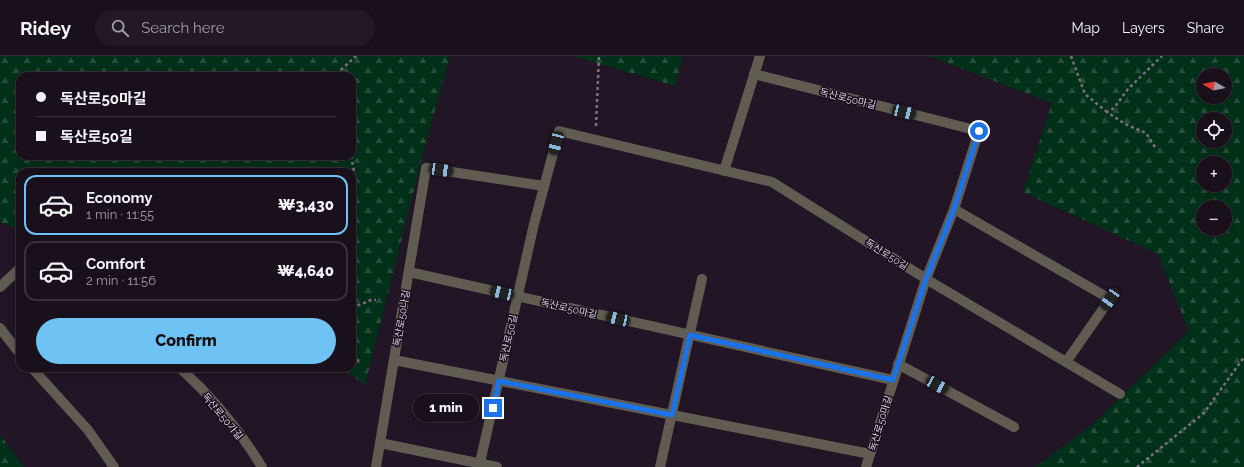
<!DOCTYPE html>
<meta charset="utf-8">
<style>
:root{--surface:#1a101c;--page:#231925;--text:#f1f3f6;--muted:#9f9da3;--line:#38303b;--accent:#6fc2f4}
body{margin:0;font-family:Raleway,"Noto Sans KR",sans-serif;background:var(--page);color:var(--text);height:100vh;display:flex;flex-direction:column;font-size:15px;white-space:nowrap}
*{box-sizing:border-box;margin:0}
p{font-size:13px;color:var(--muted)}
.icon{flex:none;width:22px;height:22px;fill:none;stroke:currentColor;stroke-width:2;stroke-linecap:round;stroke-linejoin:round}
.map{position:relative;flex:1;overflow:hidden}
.drawer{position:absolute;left:16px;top:112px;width:340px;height:204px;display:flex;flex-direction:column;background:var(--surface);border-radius:12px;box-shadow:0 2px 10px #0003,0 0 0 1px var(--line)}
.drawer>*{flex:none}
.banner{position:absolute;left:16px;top:16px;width:340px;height:88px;border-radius:12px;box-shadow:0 2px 10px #0003,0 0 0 1px var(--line);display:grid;align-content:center;height:88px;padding:0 20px;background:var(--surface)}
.needle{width:26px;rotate:280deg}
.buttons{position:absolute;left:1196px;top:12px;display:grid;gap:8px}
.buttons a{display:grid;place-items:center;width:36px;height:36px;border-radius:50%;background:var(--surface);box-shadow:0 2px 10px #0003,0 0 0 1px var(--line);font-size:20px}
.end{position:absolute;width:18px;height:18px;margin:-9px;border:5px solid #1a73e8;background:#fff;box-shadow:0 0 0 2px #fff}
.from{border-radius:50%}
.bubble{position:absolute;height:28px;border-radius:14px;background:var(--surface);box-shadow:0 2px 10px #0003,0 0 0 1px var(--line);font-size:13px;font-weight:800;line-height:28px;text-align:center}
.car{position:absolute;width:12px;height:24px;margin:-12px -6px;border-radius:5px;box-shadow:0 0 3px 1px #0007;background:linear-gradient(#222 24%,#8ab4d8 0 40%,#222 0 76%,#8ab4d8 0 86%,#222 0)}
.banner b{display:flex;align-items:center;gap:14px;height:38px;font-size:15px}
.banner b+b{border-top:1px solid var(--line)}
.banner i{width:10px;height:10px;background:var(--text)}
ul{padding:7px 0 0;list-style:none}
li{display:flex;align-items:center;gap:12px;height:60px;margin:0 8px 6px;padding:0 12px;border:2px solid var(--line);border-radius:12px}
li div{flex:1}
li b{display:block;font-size:15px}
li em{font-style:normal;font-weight:800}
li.current{border-color:var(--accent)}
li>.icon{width:36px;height:36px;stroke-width:1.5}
.primary-button{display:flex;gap:8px;margin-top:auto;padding:8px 20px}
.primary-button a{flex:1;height:46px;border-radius:24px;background:var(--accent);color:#111;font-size:16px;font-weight:800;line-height:46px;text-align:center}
header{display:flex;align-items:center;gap:24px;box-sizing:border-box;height:56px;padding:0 20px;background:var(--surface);border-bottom:1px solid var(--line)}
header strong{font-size:19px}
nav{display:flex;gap:22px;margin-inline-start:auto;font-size:14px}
.search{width:280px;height:36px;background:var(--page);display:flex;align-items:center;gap:10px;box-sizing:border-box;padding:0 14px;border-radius:22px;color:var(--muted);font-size:15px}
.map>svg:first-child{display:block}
.forest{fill:url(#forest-firs);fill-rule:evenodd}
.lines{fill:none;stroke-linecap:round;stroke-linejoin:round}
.path{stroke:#7c707f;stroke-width:2.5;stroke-dasharray:3 3;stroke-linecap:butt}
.lane{stroke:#605c52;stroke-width:10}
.street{stroke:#605c52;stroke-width:10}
.route{stroke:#1a73e8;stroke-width:5}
.labels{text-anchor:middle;stroke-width:3;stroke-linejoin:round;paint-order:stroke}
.street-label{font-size:10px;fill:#dcd3df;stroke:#180c1d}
</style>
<header>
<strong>Ridey</strong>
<div class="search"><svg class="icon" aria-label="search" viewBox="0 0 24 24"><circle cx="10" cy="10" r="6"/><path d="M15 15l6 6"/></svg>Search here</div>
<nav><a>Map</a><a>Layers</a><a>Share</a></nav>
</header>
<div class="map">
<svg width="1244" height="411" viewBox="0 0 1244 411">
<defs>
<pattern id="forest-firs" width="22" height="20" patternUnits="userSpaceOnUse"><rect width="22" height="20" fill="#023119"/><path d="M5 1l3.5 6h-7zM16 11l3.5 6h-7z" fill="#264e3a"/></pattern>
</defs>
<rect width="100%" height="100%" fill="#221526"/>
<g class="forest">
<path d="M 0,0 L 450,0 L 424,94 L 365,329 L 341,312 L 352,312 L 352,116 L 20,116 L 20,174 L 0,166 ZM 20,20 L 352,20 L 352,100 L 20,100 Z"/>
<polygon points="573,0 683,0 675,30"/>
<path d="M 929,0 L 1244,0 L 1244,411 L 1035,411 L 1092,369 L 1189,275 L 1158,198 L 1023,136 L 1052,47 ZM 1203,19 L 1225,19 L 1225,41 L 1203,41 ZM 1203,63 L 1225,63 L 1225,85 L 1203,85 ZM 1203,107 L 1225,107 L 1225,129 L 1203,129 ZM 1203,151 L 1225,151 L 1225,173 L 1203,173 Z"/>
<polygon points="0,379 24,411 0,411"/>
</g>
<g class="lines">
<g class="path">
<polyline points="1071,0 1085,38 1107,56"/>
<polyline points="342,20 341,14 356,0"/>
<polyline points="352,39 356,42 352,67"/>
<polyline points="596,70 599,0"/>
<polyline points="1155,91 1146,77 1125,68 1107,56 1114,52 1128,33 1162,0"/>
<polyline points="351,100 355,120 352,159"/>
<polyline points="352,252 371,244 376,244"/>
<polyline points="352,281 355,302 359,305"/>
<polyline points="1137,411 1204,357 1244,301"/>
</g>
<g class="lane">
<polyline points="426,112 544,130"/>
<polyline points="1066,306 1110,243"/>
</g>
<g class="street">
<polyline points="754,18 979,75 954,153 926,223 866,411"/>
<polyline points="724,115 760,0"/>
<polyline points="954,153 1110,243"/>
<polyline points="409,216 893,324"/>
<polyline points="0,231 20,212"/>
<polyline points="0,272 20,298"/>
<polyline points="394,304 870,398"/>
<polyline points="898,308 1014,371"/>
<polyline points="32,312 88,374 114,411"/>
<path d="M 180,312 C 211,340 240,375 262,411"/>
<polyline points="380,387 497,411"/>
<polyline points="376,411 426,112"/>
<polyline points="479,411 534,168 559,75 772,126 931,226 1120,338"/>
<polyline points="660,411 702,223"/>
</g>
</g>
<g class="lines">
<polyline class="route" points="493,352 499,325 672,359 690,279 893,324 926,223 954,153 979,75"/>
</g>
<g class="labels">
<g class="street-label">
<text transform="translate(848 42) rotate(14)" y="4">독산로50마길</text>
<text transform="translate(887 198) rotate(32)" y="4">독산로50길</text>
<text transform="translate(569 252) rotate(13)" y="4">독산로50마길</text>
<text transform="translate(401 262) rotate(-80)" y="4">독산로50나길</text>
<text transform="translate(508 282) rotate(-77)" y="4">독산로50길</text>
<text transform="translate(223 360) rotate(50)" y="4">독산로50가길</text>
<text transform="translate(880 367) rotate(-73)" y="4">독산로50마길</text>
</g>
</g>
</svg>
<div class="buttons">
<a><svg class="needle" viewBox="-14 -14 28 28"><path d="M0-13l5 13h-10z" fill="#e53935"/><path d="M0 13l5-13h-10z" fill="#9f9da3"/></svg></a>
<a><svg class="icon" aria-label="locate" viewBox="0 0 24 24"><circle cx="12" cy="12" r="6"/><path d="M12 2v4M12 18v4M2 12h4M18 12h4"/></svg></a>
<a>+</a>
<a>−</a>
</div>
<i class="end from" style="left:979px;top:75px"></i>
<i class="end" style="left:493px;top:352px"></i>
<div class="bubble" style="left:413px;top:338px;width:66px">1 min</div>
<i class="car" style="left:904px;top:56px;rotate:104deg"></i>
<i class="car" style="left:556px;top:87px;rotate:195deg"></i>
<i class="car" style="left:441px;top:114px;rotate:98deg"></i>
<i class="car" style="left:502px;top:237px;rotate:283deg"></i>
<i class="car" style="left:1110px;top:243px;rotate:215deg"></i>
<i class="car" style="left:618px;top:263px;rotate:283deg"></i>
<i class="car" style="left:937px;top:329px;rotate:119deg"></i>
<div class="banner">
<b><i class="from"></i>독산로50마길</b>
<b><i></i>독산로50길</b>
</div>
<section class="drawer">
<ul>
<li class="current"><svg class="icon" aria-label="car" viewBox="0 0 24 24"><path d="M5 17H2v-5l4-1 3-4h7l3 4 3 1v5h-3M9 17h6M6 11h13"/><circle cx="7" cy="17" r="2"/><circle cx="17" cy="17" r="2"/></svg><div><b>Economy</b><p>1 min · 11:55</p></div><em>₩3,430</em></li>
<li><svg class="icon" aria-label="car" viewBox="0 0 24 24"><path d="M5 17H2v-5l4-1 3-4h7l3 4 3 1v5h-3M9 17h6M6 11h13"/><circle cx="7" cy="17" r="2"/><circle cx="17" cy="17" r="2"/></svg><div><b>Comfort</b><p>2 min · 11:56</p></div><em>₩4,640</em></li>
</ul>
<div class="primary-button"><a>Confirm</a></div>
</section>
</div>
